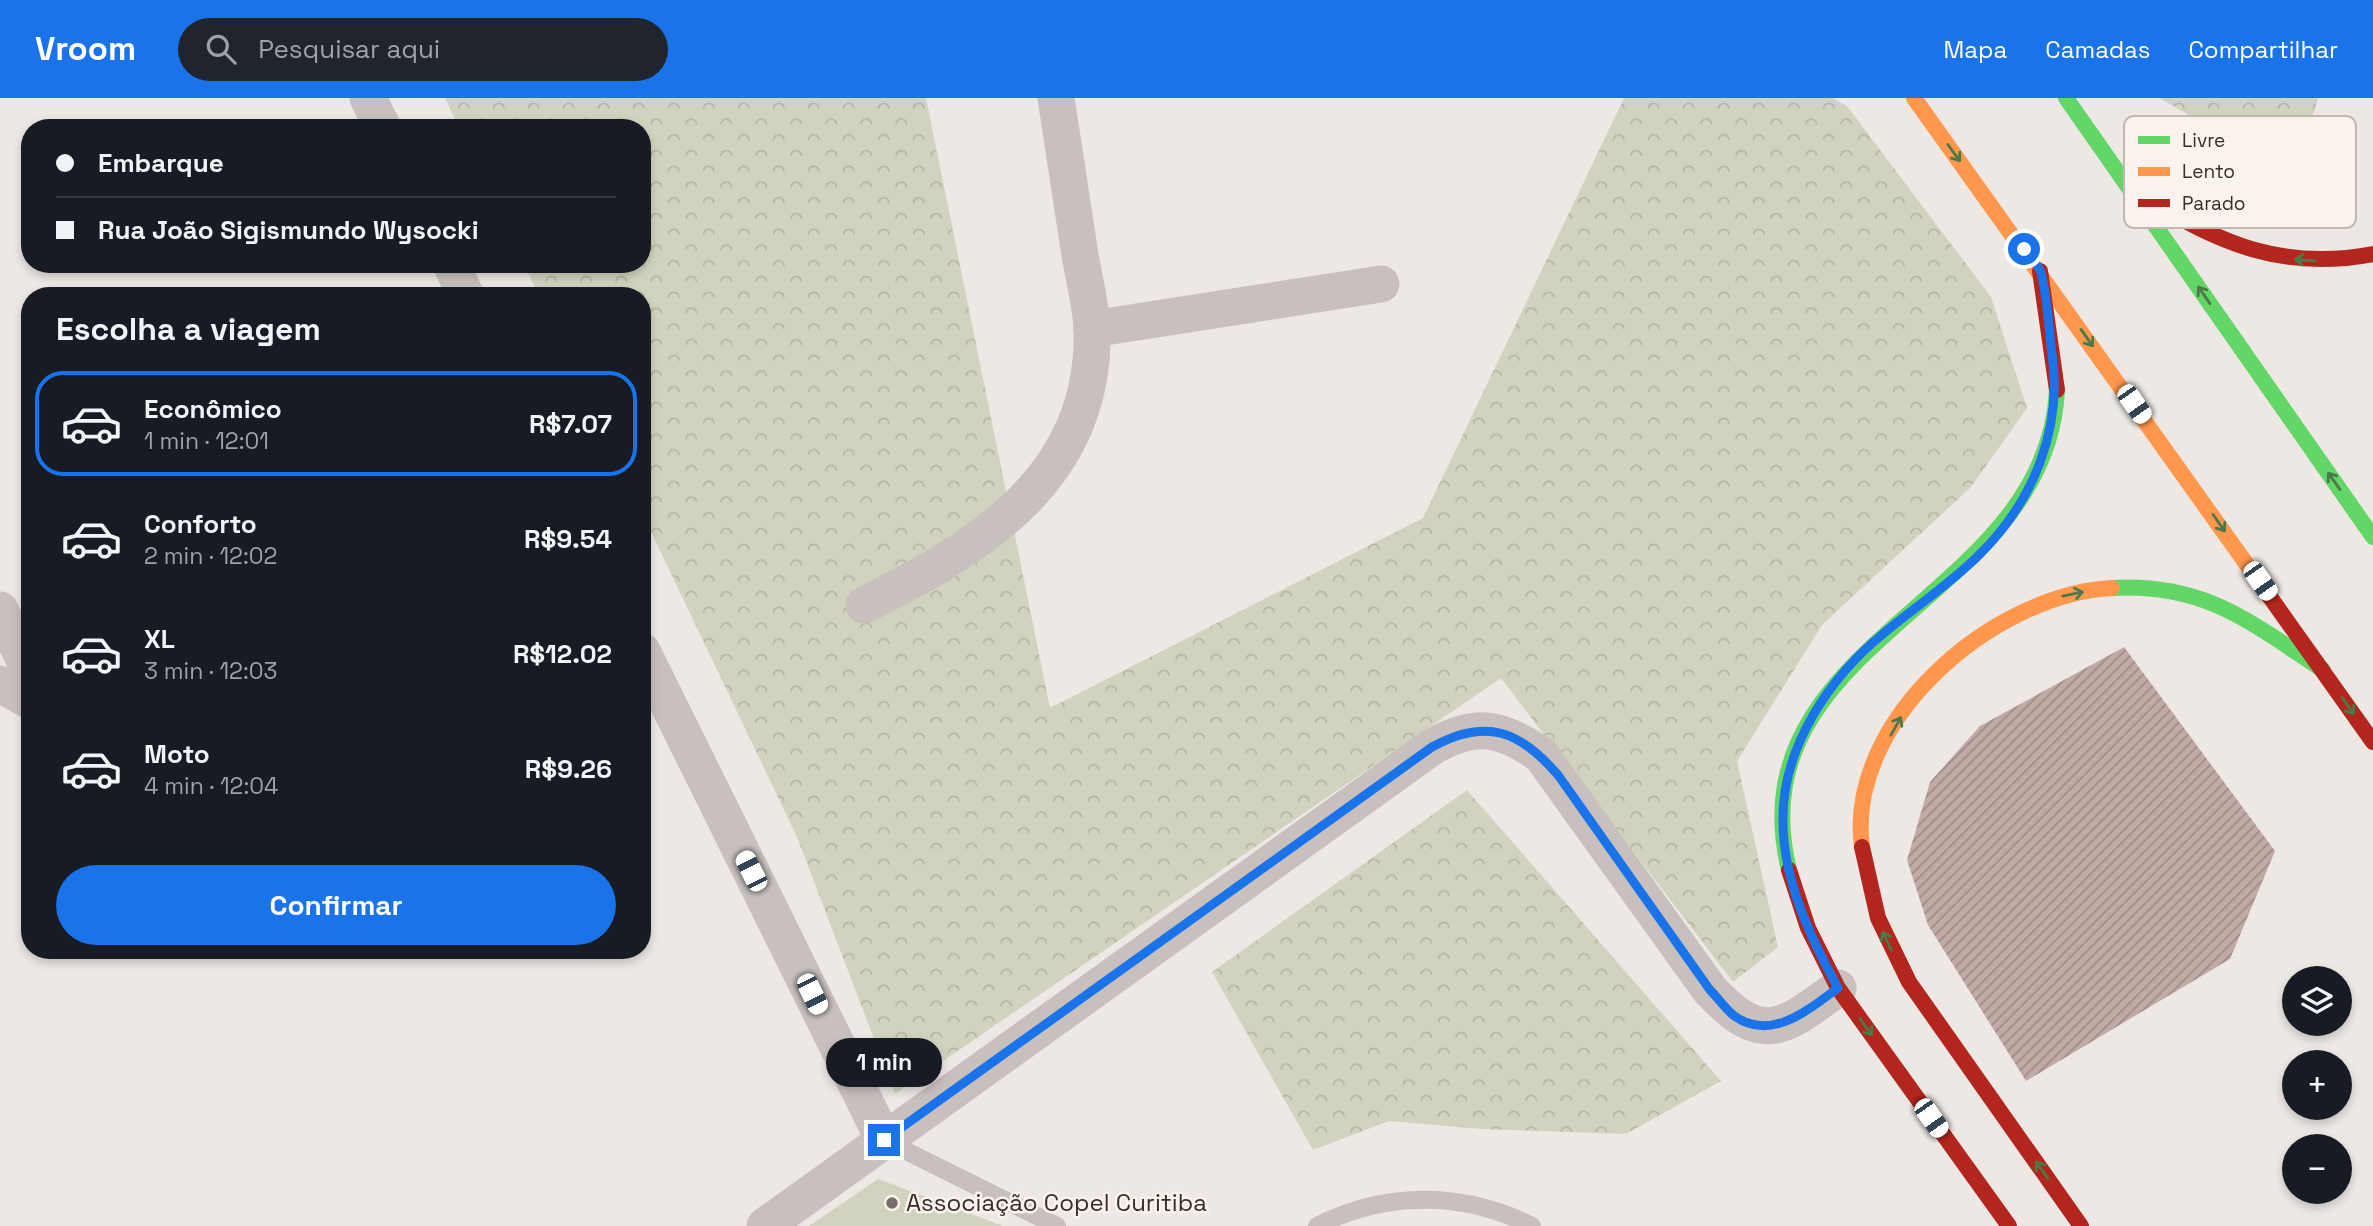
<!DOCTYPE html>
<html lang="pt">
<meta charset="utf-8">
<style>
:root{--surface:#171b24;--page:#20242c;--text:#f1f3f6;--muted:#9ea1a6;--line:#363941;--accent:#1a73e8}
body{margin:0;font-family:"Space Grotesk",sans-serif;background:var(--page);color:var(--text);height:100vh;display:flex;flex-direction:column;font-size:26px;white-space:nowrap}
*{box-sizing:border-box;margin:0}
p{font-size:23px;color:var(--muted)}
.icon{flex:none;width:38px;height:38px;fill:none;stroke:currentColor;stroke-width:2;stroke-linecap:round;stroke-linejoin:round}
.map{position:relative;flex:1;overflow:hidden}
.sheet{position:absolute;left:21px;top:189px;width:630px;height:672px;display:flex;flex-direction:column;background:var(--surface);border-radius:28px;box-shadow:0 4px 10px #0003}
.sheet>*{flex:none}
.guide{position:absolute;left:21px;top:21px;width:630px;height:154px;border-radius:28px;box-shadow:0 4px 10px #0003;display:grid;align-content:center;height:154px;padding:0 35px;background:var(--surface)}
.fabs{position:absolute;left:2282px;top:868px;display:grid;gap:14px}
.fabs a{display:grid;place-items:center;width:70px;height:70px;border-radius:50%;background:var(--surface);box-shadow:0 4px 10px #0003;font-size:35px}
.end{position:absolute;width:32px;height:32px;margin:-16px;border:9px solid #1a73e8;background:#fff;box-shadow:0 0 0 4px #fff}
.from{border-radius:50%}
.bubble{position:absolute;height:49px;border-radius:24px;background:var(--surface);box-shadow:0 4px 10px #0003;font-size:23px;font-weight:600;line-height:49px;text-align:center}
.car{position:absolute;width:21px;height:42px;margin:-21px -10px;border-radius:9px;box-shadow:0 0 5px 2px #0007;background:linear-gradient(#fff 24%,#345 0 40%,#fff 0 76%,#345 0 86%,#fff 0)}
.guide b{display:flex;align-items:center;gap:24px;height:66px;font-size:26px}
.guide b+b{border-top:2px solid var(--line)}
.guide i{width:18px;height:18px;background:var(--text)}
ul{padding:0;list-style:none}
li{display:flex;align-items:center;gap:21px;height:105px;margin:0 14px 10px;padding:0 21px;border:4px solid transparent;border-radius:28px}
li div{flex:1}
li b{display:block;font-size:26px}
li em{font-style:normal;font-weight:600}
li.on{border-color:var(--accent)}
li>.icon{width:63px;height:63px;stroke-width:1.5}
h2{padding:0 35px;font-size:32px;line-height:84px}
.action{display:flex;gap:14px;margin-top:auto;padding:14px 35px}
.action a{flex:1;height:80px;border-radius:42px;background:var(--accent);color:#fff;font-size:28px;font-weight:600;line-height:80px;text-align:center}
header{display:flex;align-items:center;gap:42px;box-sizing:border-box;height:98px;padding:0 35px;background:var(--accent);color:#fff}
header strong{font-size:33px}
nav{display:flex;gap:38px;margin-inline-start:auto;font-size:24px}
.search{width:490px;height:63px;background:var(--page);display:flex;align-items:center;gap:18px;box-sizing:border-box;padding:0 24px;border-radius:38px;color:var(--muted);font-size:26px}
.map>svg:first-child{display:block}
.grass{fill:#d2d3bf}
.forest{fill:url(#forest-crowns)}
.building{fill:url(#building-hatch)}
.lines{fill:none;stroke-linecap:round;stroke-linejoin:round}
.lane{stroke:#c7c0bd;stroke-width:18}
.street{stroke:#c7c0bd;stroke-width:37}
.fast{stroke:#63d668;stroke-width:16}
.slow{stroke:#ff974d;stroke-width:16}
.jam{stroke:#b3261e;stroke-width:16}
.oneway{stroke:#4c7946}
.route{stroke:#1a73e8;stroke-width:9}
.poi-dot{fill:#786e6c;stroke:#faf2ed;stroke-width:2.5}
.labels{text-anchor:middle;stroke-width:5;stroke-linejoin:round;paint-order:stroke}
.poi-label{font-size:24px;fill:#392d2b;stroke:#faf2ed;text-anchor:start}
.key{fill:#faf2ed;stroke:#c0b7b3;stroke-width:2}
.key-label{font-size:19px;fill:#392d2b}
</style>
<header>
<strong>Vroom</strong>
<div class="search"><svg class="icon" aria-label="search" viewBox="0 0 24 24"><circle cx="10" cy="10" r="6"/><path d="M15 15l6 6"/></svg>Pesquisar aqui</div>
<nav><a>Mapa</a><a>Camadas</a><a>Compartilhar</a></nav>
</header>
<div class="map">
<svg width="2373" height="1128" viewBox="0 0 2373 1128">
<defs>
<pattern id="forest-crowns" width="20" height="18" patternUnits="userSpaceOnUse" patternTransform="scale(1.75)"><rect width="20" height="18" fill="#d2d3bf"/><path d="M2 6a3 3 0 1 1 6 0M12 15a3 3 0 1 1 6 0" fill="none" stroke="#b5b5a4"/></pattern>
<pattern id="building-hatch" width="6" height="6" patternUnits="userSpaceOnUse" patternTransform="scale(1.75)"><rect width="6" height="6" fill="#c1aaa6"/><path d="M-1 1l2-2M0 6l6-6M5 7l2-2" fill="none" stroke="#9e8b87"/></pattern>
</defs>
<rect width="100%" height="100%" fill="#eee8e4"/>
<polygon class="grass" points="878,1081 1003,1128 809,1128"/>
<g class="forest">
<polygon points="445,0 926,0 1050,610 1423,420 1624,0 1832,0 1847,8 1991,199 2027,310 1971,389 1822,527 1737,663 1778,849 1733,884 1501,580 895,996 797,739 642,415 642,198 539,198 524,166 642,166 642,30 459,30"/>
<polygon points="2159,0 2318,0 2294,77"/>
<polygon points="1467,692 1721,983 1626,1036 1481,1031 1389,1023 1313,1052 1212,874"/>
</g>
<polygon class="building" points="2124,549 2275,753 2230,861 2026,983 1928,827 1907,762 1930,684 1980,628"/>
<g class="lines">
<g class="lane">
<polyline points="884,1042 1057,1128"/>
<path d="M 1317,1128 C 1386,1093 1463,1093 1532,1128"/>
</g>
<g class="street">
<polyline points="368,0 383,30"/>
<polyline points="451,166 466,198"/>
<polyline points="1092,231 1381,186"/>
<path d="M 864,507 C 981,449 1096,379 1092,231 C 1091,207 1084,181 1080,157 C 1072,105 1064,52 1056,0"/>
<polyline points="0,512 30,573"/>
<polyline points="642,553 884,1042"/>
<polyline points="0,586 30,603"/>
<path d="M 765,1128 L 1432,649 C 1476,624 1501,629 1541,657 L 1710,892 C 1763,949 1783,930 1838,890"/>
</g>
<g class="fast">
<polyline points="2066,0 2373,439"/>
<path d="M 2112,490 C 2205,485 2250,524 2323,572"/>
<path d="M 1789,772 C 1733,540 2047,505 2057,292"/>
</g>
<g class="slow">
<polyline points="1914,0 2265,492"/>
<path d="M 1862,749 C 1845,623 1993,496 2112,490"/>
</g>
<g class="jam">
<path d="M 2145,100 C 2221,146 2283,173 2373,156"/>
<polyline points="2040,173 2057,292"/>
<polyline points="2265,492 2373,644"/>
<polyline points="1862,749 1878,820 1909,884 2081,1128"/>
<polyline points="1789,772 1808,830 1838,890 2009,1128"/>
</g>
</g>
<defs><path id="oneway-shaft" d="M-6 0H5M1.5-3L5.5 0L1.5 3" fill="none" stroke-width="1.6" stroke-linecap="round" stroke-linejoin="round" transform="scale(1.75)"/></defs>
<g class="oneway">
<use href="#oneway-shaft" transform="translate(1954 55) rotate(54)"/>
<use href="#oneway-shaft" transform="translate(2305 162) rotate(-175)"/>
<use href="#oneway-shaft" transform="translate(2204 197) rotate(-125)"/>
<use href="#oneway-shaft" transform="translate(2087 240) rotate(55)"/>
<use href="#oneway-shaft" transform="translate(2334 383) rotate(-125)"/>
<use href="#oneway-shaft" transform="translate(2219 425) rotate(55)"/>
<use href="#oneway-shaft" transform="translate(2073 496) rotate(-12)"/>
<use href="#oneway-shaft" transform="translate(2348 608) rotate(55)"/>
<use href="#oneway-shaft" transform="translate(1896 628) rotate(-61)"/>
<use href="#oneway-shaft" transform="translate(1887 843) rotate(-115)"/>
<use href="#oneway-shaft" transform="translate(1866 929) rotate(54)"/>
<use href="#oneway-shaft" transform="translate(2042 1072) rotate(-125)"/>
</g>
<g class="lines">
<path class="route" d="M 884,1042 L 1432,649 C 1486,619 1520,633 1558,677 L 1710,892 C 1718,900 1725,910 1733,917 C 1770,945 1808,912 1838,890 C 1810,839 1782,780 1783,720 C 1783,648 1830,579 1884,535 C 1915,509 1950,486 1979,457 C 2033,404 2063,331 2052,256 C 2049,235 2047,191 2040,172 C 2036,165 2029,158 2024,151"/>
</g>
<circle class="poi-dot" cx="892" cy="1105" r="7"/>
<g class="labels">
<g class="poi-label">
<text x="906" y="1113">Associação Copel Curitiba</text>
</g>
</g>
<rect x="2124" y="18" width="232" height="112" rx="10" class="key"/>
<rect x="2138" y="38" width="32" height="8" fill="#63d668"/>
<rect x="2138" y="69" width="32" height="9" fill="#ff974d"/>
<rect x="2138" y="101" width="32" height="8" fill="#b3261e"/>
<g class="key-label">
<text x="2182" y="49">Livre</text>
<text x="2182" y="80">Lento</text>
<text x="2182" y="112">Parado</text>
</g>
</svg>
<div class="fabs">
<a><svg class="icon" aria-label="layers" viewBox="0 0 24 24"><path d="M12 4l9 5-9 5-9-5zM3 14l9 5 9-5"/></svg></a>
<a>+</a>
<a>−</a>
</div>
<i class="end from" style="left:2024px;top:151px"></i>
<i class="end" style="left:884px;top:1042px"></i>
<div class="bubble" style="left:826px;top:940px;width:116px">1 min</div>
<i class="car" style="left:2134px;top:306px;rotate:145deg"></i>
<i class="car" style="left:2260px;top:483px;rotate:145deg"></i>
<i class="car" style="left:751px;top:773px;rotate:333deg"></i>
<i class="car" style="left:812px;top:896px;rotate:154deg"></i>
<i class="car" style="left:1931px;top:1020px;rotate:145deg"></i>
<div class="guide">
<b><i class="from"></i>Embarque</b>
<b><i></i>Rua João Sigismundo Wysocki</b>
</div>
<section class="sheet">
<h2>Escolha a viagem</h2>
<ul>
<li class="on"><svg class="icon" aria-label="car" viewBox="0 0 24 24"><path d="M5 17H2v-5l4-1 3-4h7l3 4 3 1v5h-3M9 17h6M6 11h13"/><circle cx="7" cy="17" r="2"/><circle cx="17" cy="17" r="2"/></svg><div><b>Econômico</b><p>1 min · 12:01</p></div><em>R$7.07</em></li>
<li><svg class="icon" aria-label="car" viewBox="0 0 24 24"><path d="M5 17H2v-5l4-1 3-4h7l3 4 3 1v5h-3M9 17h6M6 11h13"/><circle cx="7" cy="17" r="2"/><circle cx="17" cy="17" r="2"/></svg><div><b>Conforto</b><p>2 min · 12:02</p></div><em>R$9.54</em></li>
<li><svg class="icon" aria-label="car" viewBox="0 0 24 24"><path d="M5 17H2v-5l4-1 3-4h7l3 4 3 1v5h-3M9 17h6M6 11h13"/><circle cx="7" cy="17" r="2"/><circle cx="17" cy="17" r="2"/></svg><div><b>XL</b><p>3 min · 12:03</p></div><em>R$12.02</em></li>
<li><svg class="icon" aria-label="car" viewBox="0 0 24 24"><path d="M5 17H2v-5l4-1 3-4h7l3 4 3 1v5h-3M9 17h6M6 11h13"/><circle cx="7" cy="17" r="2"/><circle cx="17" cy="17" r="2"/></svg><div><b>Moto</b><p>4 min · 12:04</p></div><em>R$9.26</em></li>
</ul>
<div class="action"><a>Confirmar</a></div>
</section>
</div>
